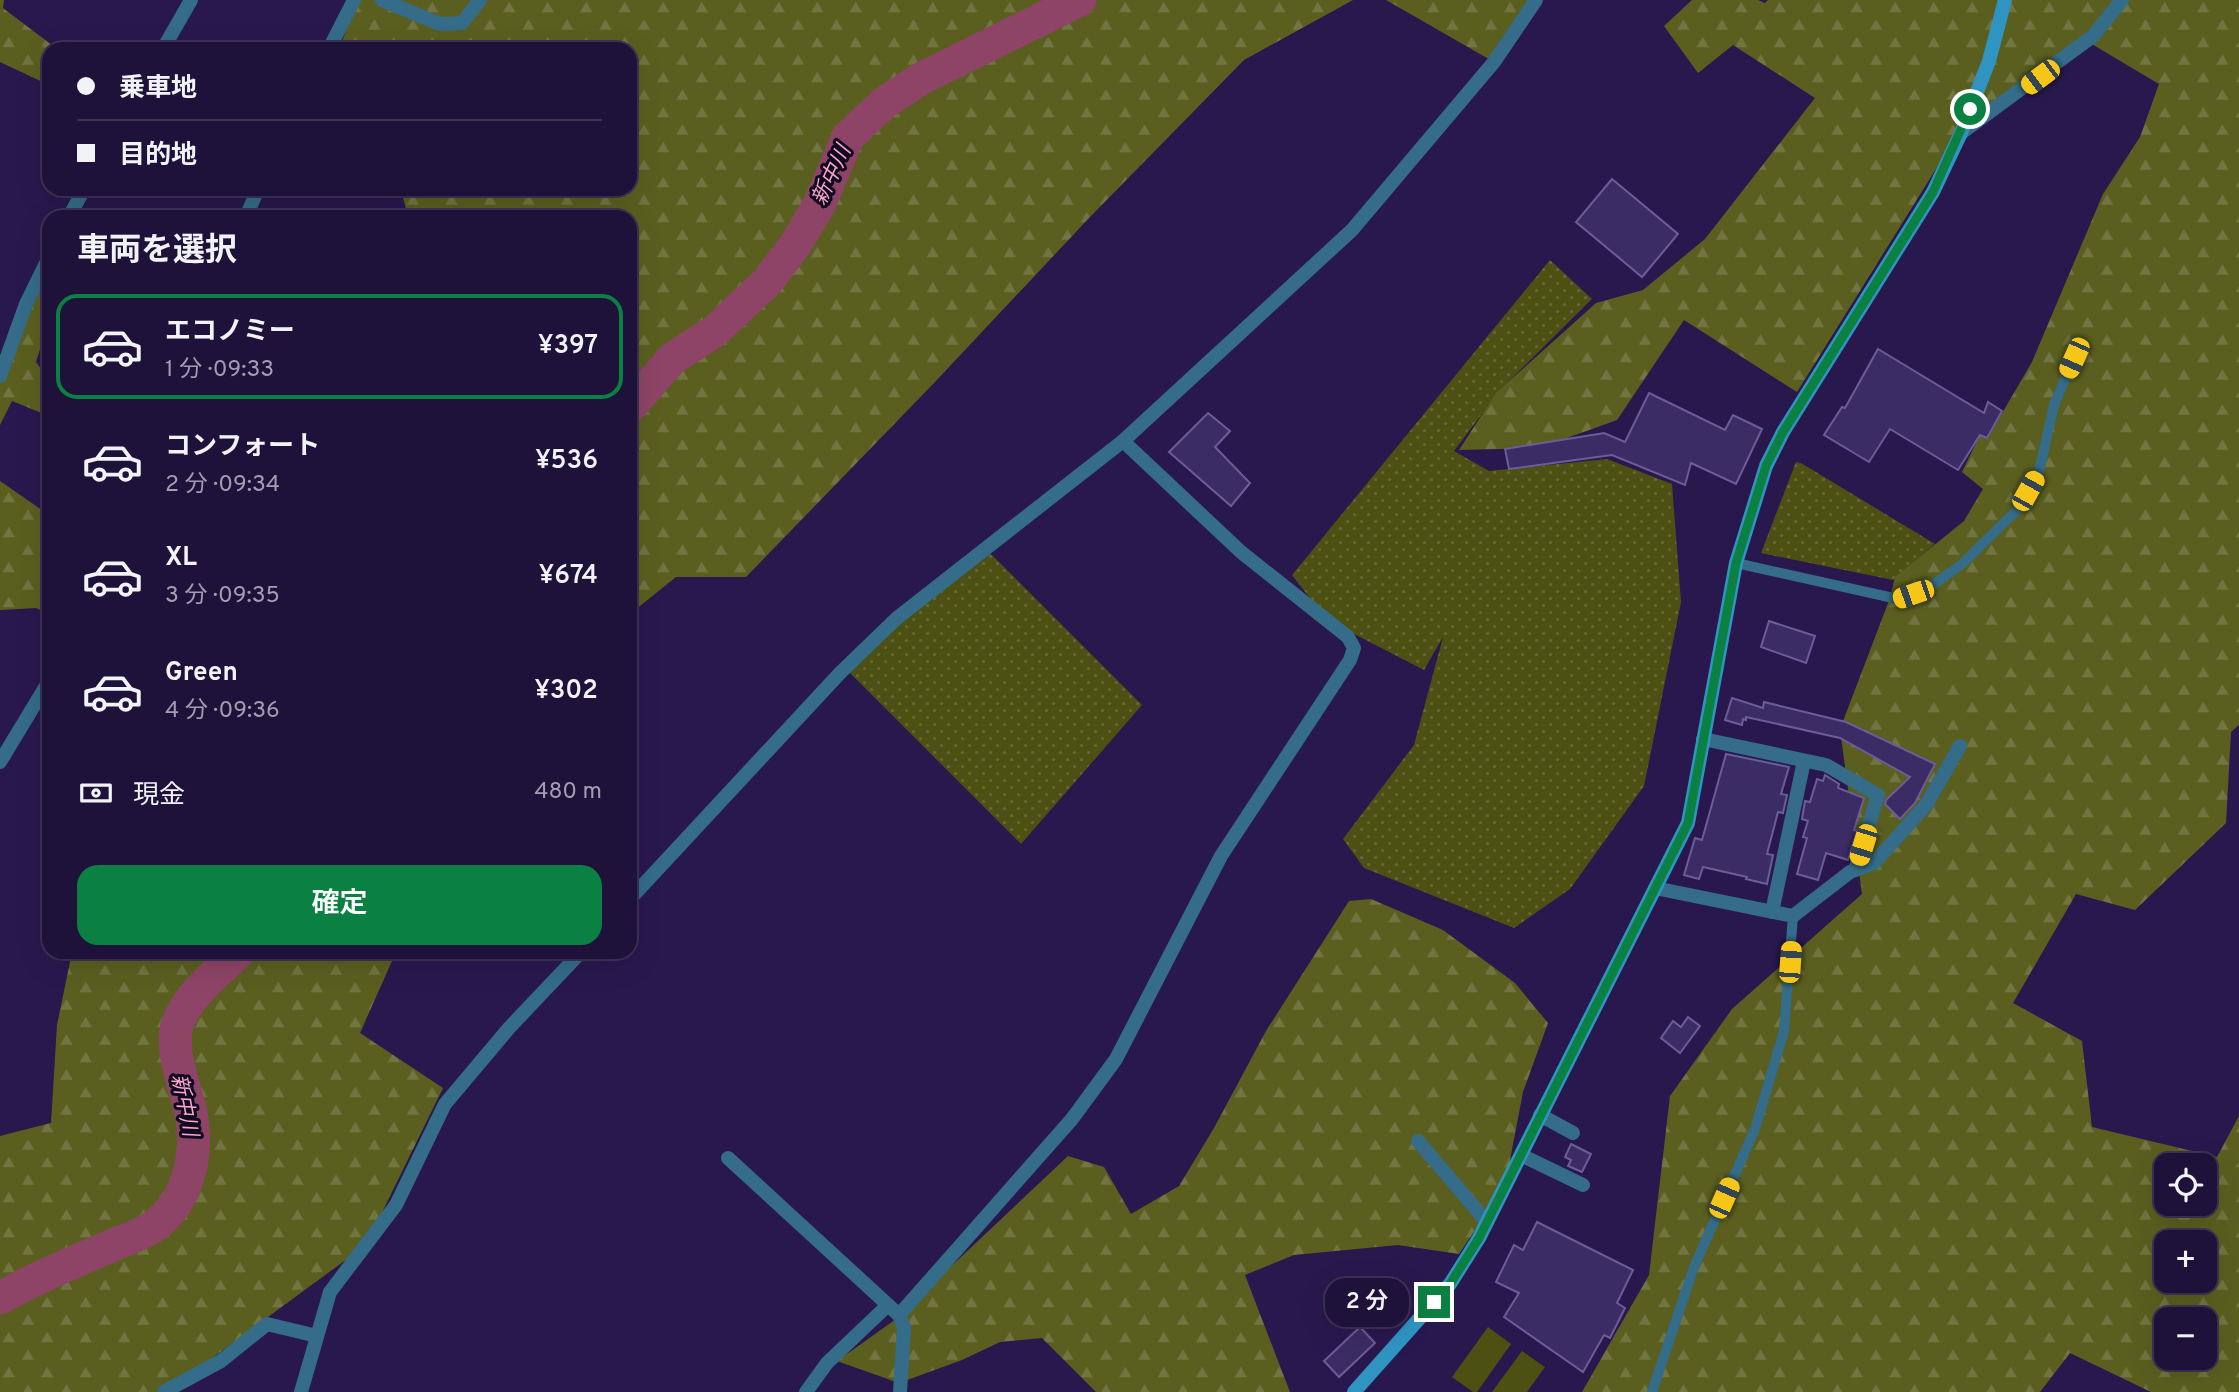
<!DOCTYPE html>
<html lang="ja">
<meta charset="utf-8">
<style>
:root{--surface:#1f123a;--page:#2c2045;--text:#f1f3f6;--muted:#a19eaf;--line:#3c3254;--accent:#0b8043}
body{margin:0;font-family:Overpass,"Noto Sans JP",sans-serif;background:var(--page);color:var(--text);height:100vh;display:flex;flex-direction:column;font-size:26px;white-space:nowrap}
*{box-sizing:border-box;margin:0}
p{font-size:23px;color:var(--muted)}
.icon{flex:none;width:38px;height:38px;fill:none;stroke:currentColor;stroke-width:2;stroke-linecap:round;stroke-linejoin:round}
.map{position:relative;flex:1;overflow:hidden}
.drawer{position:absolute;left:42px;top:210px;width:595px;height:749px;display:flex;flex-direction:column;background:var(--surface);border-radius:21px;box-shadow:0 7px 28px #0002,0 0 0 2px var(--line)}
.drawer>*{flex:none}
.banner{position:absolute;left:42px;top:42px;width:595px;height:154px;border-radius:21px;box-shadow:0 7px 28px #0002,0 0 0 2px var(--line);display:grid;align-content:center;height:154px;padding:0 35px;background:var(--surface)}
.tools{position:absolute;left:2154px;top:1153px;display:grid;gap:14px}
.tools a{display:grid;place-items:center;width:63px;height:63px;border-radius:14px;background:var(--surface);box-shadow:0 7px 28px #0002,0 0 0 2px var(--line);font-size:35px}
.end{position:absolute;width:32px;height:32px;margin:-16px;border:9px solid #0b8043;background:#fff;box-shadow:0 0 0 4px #fff}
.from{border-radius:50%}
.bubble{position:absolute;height:49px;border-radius:21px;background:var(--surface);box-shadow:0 7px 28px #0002,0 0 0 2px var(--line);font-size:23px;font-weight:600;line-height:49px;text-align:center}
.car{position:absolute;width:21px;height:42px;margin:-21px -10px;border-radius:9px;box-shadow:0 0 5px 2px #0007;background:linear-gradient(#f5c518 24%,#345 0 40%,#f5c518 0 76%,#345 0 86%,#f5c518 0)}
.banner b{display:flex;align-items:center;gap:24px;height:66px;font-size:26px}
.banner b+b{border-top:2px solid var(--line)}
.banner i{width:18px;height:18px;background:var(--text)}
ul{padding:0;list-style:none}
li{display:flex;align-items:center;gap:21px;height:105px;margin:0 14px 10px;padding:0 21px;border:4px solid transparent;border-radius:21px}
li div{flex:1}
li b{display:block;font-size:26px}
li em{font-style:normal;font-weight:600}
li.current{border-color:var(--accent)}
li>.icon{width:63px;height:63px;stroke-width:1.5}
h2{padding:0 35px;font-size:32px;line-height:84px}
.pay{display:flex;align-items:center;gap:18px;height:77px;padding:0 35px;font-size:26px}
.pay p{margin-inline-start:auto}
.primary-button{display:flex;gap:14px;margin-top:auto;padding:14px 35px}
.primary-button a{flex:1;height:80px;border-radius:21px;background:var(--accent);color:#fff;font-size:28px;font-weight:600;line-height:80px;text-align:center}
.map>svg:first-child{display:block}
.grass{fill:url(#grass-dots)}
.forest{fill:url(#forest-firs);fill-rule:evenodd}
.park{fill:#4c5013}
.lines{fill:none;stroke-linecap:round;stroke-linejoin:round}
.river{stroke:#8e4466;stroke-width:33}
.building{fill:#3c2c65;stroke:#6b5d9a;stroke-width:2}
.lane{stroke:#346c89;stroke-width:10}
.street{stroke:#346c89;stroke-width:14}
.secondary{stroke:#3094c3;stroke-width:14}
.route{stroke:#0b8043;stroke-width:9}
.labels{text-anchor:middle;stroke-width:6;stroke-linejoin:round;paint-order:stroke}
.water-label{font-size:21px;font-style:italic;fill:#fca6ca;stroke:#100921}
</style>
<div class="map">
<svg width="2239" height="1392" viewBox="0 0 2239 1392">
<defs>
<pattern id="grass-dots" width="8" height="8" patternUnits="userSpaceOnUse" patternTransform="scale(1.75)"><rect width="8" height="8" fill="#4c5013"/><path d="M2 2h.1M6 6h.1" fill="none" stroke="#656836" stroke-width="1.8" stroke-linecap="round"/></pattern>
<pattern id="forest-firs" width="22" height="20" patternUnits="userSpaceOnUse" patternTransform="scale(1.75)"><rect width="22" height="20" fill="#5a5f20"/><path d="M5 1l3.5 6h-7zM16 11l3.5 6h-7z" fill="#717541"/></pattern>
</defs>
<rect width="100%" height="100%" fill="#29184e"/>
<g class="grass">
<polygon points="1550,260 1592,299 1500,390 1454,451 1489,471 1607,459 1672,484 1681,602 1644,786 1570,889 1514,928 1364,868 1343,839 1414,745 1443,637 1424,670 1327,620 1292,575"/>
<polygon points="1796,462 1801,463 1935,544 1893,580 1761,553"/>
<polygon points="990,553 1142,705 1021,844 849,672 904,612"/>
</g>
<g class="forest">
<polygon points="0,0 4,0 3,8 57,49 49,49 49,85 0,62"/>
<polygon points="358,0 1353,0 1244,60 1090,217 934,383 746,577 676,577 630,614 630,217 400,217 406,209 401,189 630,189 630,49 339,49"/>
<polygon points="1386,0 1543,0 1494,62"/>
<path d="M 1692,0 L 1758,0 L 1765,3 L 1768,0 L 2239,0 L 2239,725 L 2231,732 L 2226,823 L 2135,910 L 2076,894 L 2013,1003 L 2082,1041 L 2092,1127 L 2217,1157 L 2239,1116 L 2239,1392 L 2151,1392 L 2070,1353 L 2040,1392 L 1582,1392 L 1649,1275 L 1670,1096 L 1732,1009 L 1862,894 L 1840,729 L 1890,598 L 1895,577 L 1964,521 L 1983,489 L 1962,472 L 1980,435 L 1987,439 L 2032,362 L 2103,194 L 2140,137 L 2159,84 L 2085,40 L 1959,132 L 1797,392 L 1684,320 L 1617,420 L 1539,448 L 1459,450 L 1496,393 L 1596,303 L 1643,290 L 1705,239 L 1815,98 L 1733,45 L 1698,73 L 1664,26 ZM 2166,1166 L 2205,1166 L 2205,1204 L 2166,1204 ZM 2166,1242 L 2205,1242 L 2205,1281 L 2166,1281 ZM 2166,1320 L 2205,1320 L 2205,1358 L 2166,1358 Z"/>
<polygon points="49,262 49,321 36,362 49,380 49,416 12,401 0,425 0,370"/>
<polygon points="0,481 49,515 49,614 36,608 0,610"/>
<polygon points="1371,899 1443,930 1515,983 1548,1023 1523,1092 1505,1186 1459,1254 1398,1245 1294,1255 1245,1275 1290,1392 1096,1392 1042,1338 1000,1342 962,1360 899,1383 837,1361 892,1322 1068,1156 1104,1167 1131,1214 1179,1186 1214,1128 1266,1031 1349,901"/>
<polygon points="72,952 396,952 360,1033 443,1088 366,1245 166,1392 0,1392 0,1136 51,1123 57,1025"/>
</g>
<g class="park">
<polygon points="1488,1327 1511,1344 1477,1392 1473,1392 1452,1377"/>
<polygon points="1522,1351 1545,1367 1527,1392 1492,1392"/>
</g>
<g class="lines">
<g class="river">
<polyline points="630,407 672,359 716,330 767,282 795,245 819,205 848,137 884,103 922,78 1080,0"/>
<path d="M 0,1298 C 35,1278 74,1262 111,1246 C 124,1240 139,1236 151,1228 C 189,1203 200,1152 190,1109 C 184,1084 168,1044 179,1020 C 190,993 218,972 239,952"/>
</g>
</g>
<g class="building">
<polygon points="1612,179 1678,234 1642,277 1576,222"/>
<polygon points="1878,349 1984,413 1988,402 2002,411 1987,438 1980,435 1958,470 1890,429 1869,462 1824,435 1842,407 1845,408"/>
<polygon points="1649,393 1725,430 1733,415 1762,429 1736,484 1691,463 1685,485 1612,455 1509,469 1505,449 1604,433 1625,442"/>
<polygon points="1208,413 1230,431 1215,447 1250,483 1231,506 1169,452"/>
<polygon points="1769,621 1815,636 1806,663 1761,647"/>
<polygon points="1732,698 1763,708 1764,702 1846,722 1935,764 1915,803 1900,819 1885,804 1886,800 1910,777 1840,738 1746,717 1746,720 1743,719 1742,725 1725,720"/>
<polygon points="1726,754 1789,767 1781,794 1787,795 1783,813 1778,812 1767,854 1773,855 1767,884 1746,879 1747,877 1703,867 1699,879 1684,875 1695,838 1702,840"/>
<polygon points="1825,775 1839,784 1838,788 1864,798 1854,830 1857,831 1848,860 1826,853 1818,880 1797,874 1807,838 1803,837 1808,821 1802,819 1805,801 1810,802 1817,779 1823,781"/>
<polygon points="1688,1017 1700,1026 1680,1053 1661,1038 1673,1021 1681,1027"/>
<polygon points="1571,1144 1591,1154 1582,1172 1568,1166 1571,1160 1565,1157"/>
<polygon points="1537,1222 1633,1270 1617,1303 1625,1308 1610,1338 1604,1335 1583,1372 1504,1317 1519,1293 1496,1282 1514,1245 1523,1250"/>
<polygon points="1360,1327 1375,1343 1339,1377 1324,1361"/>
</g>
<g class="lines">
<g class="lane">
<polyline points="1736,563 1898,599 1927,589 1962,564 2018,509 2039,472 2054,405 2074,358"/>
<polyline points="1652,1392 1694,1267 1755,1129 1784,1031 1793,916"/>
</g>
<g class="street">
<polyline points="382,0 440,24 462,23 480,0"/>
<polyline points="163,49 191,0"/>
<polyline points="329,49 354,0"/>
<polyline points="1961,133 2093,36 2122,0"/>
<polyline points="69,217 84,189"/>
<polyline points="246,217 258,189"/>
<polyline points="0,376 26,304 49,257"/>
<polyline points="1703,739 1826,765 1878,795 1855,870"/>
<polyline points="0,762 49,681"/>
<polyline points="1655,888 1793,916 1850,872 1874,863 1926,805 1960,746"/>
<polyline points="630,899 840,673 897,618 1123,441 1352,230 1494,62 1536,0"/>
<polyline points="1772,912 1804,761"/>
<polyline points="1540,1115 1573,1133"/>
<polyline points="1418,1141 1487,1222"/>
<polyline points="1521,1155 1583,1185"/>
<polyline points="728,1158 899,1315 904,1327 900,1392"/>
<polyline points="899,1315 1072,1119 1116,1059 1221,856 1350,660 1354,648 1348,637 1241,552 1123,441"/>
<polyline points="164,1392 221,1361 267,1324 317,1336"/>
<polyline points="301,1392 330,1292 396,1205 445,1104 509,1028 581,952"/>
<polyline points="806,1392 827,1363 888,1305"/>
</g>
<polyline class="secondary" points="1354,1392 1450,1284 1479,1238 1688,823 1736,563 1766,466 1783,432 1933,192 1961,133 1989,61 2005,0"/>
</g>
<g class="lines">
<polyline class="route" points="1434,1302 1450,1284 1479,1238 1688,823 1736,563 1766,466 1783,432 1933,192 1970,109"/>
</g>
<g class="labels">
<g class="water-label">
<text transform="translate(831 175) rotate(-65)" y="7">新中川</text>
<text transform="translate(185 1105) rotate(79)" y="7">新中川</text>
</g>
</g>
</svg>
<div class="tools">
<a><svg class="icon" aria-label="locate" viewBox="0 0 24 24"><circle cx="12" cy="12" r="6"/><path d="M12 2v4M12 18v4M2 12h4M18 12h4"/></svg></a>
<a>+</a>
<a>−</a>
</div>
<i class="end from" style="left:1970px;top:109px"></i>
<i class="end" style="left:1434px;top:1302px"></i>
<div class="bubble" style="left:1325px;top:1278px;width:84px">2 分</div>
<i class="car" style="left:2040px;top:77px;rotate:233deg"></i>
<i class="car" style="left:2074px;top:358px;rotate:204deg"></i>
<i class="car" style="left:2028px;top:491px;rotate:29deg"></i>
<i class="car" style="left:1913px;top:594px;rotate:251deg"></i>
<i class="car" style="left:1863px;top:845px;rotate:197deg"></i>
<i class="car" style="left:1790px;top:962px;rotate:4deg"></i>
<i class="car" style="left:1724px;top:1198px;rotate:24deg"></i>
<div class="banner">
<b><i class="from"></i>乗車地</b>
<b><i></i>目的地</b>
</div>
<section class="drawer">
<h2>車両を選択</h2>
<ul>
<li class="current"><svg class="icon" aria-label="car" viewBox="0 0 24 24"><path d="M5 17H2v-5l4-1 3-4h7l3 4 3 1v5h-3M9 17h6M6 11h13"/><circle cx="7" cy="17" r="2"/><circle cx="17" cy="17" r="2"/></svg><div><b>エコノミー</b><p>1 分 · 09:33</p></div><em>¥397</em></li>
<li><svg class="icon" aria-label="car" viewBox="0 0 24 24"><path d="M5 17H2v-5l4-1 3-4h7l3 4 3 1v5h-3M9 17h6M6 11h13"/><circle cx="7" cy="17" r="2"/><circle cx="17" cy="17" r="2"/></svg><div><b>コンフォート</b><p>2 分 · 09:34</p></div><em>¥536</em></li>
<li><svg class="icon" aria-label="car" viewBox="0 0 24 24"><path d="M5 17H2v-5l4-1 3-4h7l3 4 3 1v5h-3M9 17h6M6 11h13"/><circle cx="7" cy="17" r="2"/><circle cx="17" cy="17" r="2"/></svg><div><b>XL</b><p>3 分 · 09:35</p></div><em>¥674</em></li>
<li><svg class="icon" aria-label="car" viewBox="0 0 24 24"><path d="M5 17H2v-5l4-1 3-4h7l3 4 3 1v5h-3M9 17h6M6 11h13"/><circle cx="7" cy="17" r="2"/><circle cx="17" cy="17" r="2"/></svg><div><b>Green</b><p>4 分 · 09:36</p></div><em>¥302</em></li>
</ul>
<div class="pay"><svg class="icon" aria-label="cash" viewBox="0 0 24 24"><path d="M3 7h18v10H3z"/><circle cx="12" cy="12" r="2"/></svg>現金<p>480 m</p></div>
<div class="primary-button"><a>確定</a></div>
</section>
</div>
